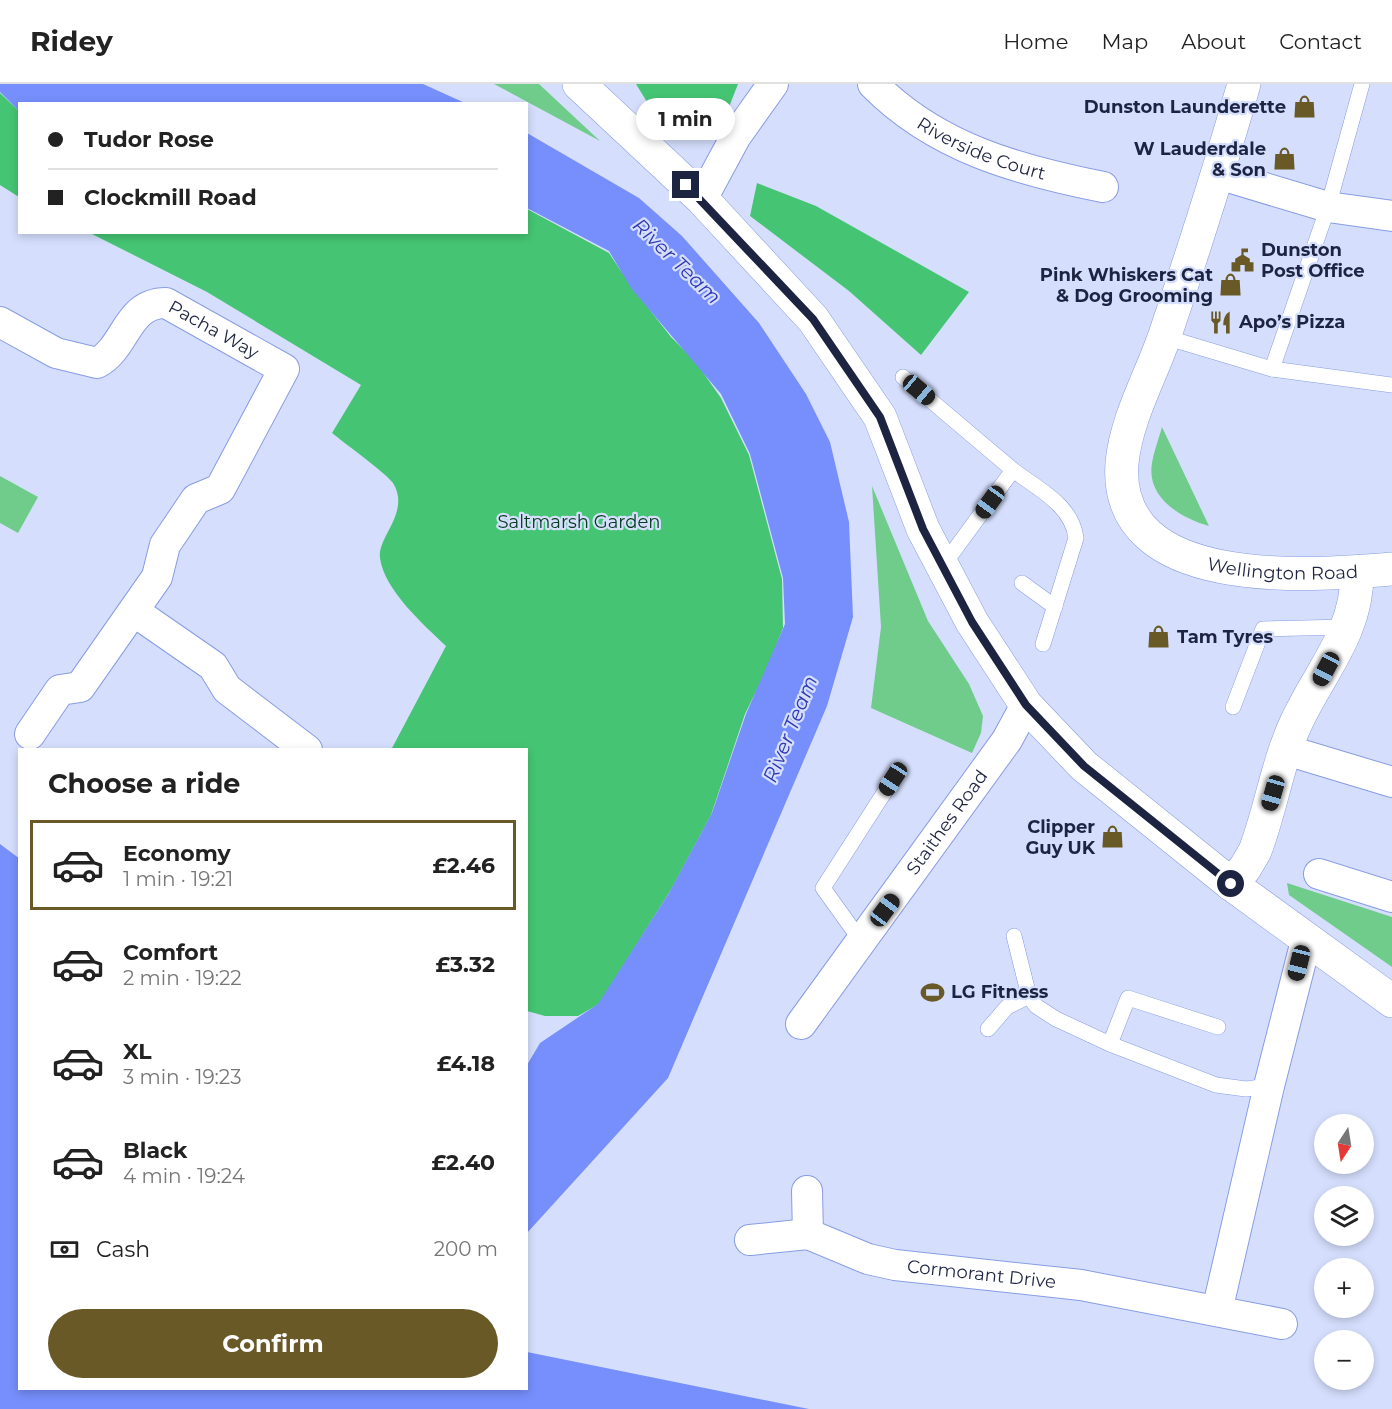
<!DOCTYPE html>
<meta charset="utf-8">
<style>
:root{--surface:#fff;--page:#f6f6f6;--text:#222;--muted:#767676;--line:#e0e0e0;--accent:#695926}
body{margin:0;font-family:Montserrat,sans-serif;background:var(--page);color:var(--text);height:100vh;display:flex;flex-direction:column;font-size:22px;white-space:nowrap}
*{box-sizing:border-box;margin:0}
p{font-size:20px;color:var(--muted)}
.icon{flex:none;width:33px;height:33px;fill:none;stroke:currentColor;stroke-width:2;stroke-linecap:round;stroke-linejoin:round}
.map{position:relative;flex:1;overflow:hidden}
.drawer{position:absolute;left:18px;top:664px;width:510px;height:642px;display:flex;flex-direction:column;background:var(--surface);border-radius:0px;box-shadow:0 3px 9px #0003}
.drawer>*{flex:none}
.hud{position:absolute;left:18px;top:18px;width:510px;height:132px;border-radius:0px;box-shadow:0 3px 9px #0003;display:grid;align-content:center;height:132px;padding:0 30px;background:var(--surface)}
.needle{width:39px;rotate:192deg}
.tools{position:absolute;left:1314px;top:1030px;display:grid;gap:12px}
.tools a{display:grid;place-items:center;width:60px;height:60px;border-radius:50%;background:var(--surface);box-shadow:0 3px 9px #0003;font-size:30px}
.end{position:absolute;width:27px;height:27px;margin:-14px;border:8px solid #1d2441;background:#fff;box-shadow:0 0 0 3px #fff}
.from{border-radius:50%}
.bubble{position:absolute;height:42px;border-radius:21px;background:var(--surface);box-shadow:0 3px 9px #0003;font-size:20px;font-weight:700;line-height:42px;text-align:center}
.car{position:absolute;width:18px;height:36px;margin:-18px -9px;border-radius:8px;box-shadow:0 0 4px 2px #0007;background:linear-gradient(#222 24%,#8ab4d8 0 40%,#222 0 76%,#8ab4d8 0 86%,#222 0)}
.hud b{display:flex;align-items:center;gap:21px;height:57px;font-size:22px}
.hud b+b{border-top:2px solid var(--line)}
.hud i{width:15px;height:15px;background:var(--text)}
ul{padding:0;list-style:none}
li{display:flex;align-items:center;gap:18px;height:90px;margin:0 12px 9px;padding:0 18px;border:3px solid transparent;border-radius:0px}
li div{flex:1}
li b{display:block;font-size:22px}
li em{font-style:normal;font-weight:700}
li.active{border-color:var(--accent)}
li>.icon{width:54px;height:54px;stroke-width:1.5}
h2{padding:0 30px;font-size:27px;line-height:72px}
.pay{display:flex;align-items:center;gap:15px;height:66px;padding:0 30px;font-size:22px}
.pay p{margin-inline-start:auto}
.primary-button{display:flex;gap:12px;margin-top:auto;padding:12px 30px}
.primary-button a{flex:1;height:69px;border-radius:36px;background:var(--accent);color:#fff;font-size:24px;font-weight:700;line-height:69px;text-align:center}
header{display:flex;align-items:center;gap:36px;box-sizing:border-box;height:84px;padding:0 30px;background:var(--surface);border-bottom:2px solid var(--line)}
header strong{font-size:28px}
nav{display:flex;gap:33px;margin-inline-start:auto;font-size:21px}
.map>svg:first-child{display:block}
.green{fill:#70cc8b}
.forest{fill:#45c573}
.water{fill:#768ffc}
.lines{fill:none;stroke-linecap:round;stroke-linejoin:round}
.service-casing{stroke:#889ce4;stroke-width:16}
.minor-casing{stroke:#889ce4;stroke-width:32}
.tertiary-casing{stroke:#889ce4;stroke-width:34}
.primary-casing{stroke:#889ce4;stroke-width:34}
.service{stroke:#fff;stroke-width:15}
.minor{stroke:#fff;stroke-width:30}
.tertiary{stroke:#fff;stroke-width:33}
.primary{stroke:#fff;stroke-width:33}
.route{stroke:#1d2441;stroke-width:8}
.labels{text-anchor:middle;stroke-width:4.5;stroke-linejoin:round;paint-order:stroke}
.poi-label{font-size:18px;font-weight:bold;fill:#1d2441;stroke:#d5dffd;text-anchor:end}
.street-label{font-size:18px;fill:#1d2441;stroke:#d5dffd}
.park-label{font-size:18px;fill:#053b1b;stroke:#d5dffd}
.water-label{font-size:20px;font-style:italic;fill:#2f38b5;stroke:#d5dffd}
</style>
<header>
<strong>Ridey</strong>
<nav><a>Home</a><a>Map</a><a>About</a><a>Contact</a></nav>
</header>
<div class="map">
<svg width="1392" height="1325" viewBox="0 0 1392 1325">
<rect width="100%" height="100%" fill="#d5dffd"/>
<g class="green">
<polygon points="494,0 539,0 600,57"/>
<path d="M 1162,343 L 1209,442 C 1181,434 1146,414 1152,379 C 1154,367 1159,354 1162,343 Z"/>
<polygon points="0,392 38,413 18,449 0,439"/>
<polygon points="872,402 928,537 969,600 983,632 981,649 972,669 871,624 881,543"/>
<polygon points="1287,799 1392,833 1392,883 1289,811"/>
</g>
<g class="forest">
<polygon points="636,0 738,0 729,23 708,49 661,41"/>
<polygon points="0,9 19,27 19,113 0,101"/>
<polygon points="757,99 816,122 969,208 921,271 849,207 750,132"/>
<path d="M 527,125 L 609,169 L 631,202 L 671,253 L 695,277 L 721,314 L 749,371 L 782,495 L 783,544 L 765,589 L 745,630 L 711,731 L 672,804 L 599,920 L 578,932 L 545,932 L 527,927 L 526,666 L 391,666 L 446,562 C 424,541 384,506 380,474 C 377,453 411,428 393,399 C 386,389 344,359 332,349 L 361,301 L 207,208 L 90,149 L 526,148 Z"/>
</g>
<g class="water">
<polygon points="0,0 423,0 465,19 20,20 19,27 0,8"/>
<polygon points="527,49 639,114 682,152 759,239 806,310 830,358 849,438 853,533 827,622 668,994 527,1149 527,981 540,959 598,920 669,809 712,729 746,630 785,540 783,494 750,370 721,310 631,204 609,167 527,124"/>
<polygon points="0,760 20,775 20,1305 526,1305 527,1268 809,1325 0,1325"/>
</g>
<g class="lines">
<defs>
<g id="service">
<polyline points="1165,253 1272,285 1392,301"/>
<polyline points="1272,285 1328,123 1362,0"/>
<polyline points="903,293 1013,386"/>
<path d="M 942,483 L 1013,386 C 1038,405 1072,421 1076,454 L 1043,560"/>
<polyline points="1022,499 1055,523"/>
<polyline points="1233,623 1263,545 1347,543"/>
<polyline points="1014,852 1029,912 1036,922 1056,935 1110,960 1216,1001 1246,1005 1269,1002"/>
<polyline points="861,857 823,804 893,695"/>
<polyline points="988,945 1007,923 1029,912"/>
<polyline points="1110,960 1128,914 1218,943"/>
</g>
<g id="minor">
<path id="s1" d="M 873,0 C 936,64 1018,86 1103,103"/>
<polyline points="1218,90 1328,123 1392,132"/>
<polyline points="702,115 736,52 773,0"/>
<path id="s2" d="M 0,238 L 56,269 L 97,279 C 127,263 126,219 166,219 L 284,285 L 220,405 L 196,415 L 165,461 L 157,493 L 80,603 L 60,606 L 30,650"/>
<polyline points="135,528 213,582 227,605 307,666"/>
<polyline points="1286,666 1392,698"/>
<polyline points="1319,790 1392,813"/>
<path id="s3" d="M 801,940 L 1007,656 L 1026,621"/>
<polyline points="807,1107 808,1150"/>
<path id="s4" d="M 750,1156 L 808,1150 L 868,1175 L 895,1181 L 1081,1201 L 1282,1240"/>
<polyline points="1217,1227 1269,1002 1306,857"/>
</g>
<g id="tertiary">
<path id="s5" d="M 1244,0 C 1220,84 1193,168 1165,251 C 1151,292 1126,335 1122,379 C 1112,508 1311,492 1392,485"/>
<path d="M 1231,800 L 1245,784 L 1255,767 C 1271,725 1277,680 1296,639 C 1320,587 1358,548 1357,488"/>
</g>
<polyline id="primary" points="579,0 702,115 813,235 880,333 923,445 972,538 1026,621 1084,682 1231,800 1392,917"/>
</defs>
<use href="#service" class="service-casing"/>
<use href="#minor" class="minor-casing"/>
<use href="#tertiary" class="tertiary-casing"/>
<use href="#primary" class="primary-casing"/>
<use href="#service" class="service"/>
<use href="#minor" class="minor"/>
<use href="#tertiary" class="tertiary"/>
<use href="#primary" class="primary"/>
</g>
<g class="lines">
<polyline class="route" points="686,101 813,235 880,333 923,445 972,538 1026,621 1084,682 1231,800"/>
</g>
<defs>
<symbol id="shop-bare" viewBox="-9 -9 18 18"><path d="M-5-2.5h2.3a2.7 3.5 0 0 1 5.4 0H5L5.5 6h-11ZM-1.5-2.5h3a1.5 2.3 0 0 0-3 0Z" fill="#695926" stroke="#d5dffd" stroke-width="2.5" paint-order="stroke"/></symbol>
<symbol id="civic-bare" viewBox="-9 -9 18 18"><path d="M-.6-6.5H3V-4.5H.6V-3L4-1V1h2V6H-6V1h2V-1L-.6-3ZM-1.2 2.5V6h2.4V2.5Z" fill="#695926" stroke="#d5dffd" stroke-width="2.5" paint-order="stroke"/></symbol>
<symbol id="restaurant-bare" viewBox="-9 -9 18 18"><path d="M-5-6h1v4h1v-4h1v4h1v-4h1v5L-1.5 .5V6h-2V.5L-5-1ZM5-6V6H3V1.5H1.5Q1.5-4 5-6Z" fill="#695926" stroke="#d5dffd" stroke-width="2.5" paint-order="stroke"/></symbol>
<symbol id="stadium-bare" viewBox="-9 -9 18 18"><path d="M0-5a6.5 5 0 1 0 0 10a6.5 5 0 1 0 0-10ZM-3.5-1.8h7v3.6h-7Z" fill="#695926" stroke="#d5dffd" stroke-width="2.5" paint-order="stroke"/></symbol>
</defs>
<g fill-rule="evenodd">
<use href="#shop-bare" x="1288" y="6" width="33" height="33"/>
<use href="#shop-bare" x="1268" y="58" width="33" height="33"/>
<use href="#civic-bare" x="1226" y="160" width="33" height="33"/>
<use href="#shop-bare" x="1214" y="184" width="33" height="33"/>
<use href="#restaurant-bare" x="1204" y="222" width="33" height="33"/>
<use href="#shop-bare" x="1142" y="536" width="33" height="33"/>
<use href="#shop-bare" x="1096" y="736" width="33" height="33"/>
<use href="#stadium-bare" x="916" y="892" width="33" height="33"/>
</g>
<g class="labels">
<g class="poi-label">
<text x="1286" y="29">Dunston Launderette</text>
<text x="1266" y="71">W Lauderdale<tspan x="1266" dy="21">&amp; Son</tspan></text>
<text x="1261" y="172" text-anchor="start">Dunston<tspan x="1261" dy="21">Post Office</tspan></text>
<text x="1213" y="197">Pink Whiskers Cat<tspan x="1213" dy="21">&amp; Dog Grooming</tspan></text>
<text x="1239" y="244" text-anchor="start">Apo’s Pizza</text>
<text x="1177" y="559" text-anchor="start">Tam Tyres</text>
<text x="1095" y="749">Clipper<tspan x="1095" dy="21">Guy UK</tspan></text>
<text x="951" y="914" text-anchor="start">LG Fitness</text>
</g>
<g class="street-label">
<text dy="6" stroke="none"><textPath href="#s1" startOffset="128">Riverside Court</textPath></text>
<text dy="6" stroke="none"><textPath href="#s2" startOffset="256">Pacha Way</textPath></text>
<text dy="6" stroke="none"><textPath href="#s5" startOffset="620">Wellington Road</textPath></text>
<text dy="6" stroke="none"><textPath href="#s3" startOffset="249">Staithes Road</textPath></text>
<text dy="6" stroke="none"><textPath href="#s4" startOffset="238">Cormorant Drive</textPath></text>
</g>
<g class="park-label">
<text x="579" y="444">Saltmarsh Garden</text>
</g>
<g class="water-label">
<text transform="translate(677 177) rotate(44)" y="7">River Team</text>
<text transform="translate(790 645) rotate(-68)" y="7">River Team</text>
</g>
</g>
</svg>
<div class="tools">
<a><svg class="needle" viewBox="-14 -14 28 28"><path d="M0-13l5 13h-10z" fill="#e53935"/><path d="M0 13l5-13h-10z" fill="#767676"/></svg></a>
<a><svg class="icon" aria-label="layers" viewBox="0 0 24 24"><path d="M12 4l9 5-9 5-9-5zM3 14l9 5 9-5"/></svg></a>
<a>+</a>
<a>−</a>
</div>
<i class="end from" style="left:1231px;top:800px"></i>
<i class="end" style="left:686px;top:101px"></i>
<div class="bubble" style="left:636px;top:14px;width:99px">1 min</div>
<i class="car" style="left:919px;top:306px;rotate:130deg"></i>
<i class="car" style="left:990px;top:418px;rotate:216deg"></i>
<i class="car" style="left:1326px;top:585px;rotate:208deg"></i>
<i class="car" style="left:893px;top:695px;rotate:213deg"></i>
<i class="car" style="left:1273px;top:709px;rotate:196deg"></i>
<i class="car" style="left:885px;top:826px;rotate:37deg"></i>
<i class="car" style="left:1299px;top:879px;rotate:194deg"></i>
<div class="hud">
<b><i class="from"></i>Tudor Rose</b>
<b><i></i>Clockmill Road</b>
</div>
<section class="drawer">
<h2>Choose a ride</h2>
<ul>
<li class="active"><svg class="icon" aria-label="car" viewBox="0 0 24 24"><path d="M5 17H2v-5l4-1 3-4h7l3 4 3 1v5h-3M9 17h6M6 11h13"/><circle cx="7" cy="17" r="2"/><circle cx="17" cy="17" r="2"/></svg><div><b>Economy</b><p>1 min · 19:21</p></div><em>£2.46</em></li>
<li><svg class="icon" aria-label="car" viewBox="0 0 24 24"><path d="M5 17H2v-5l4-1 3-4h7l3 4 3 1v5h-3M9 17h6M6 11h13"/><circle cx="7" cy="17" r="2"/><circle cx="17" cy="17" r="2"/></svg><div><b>Comfort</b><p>2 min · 19:22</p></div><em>£3.32</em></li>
<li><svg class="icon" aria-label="car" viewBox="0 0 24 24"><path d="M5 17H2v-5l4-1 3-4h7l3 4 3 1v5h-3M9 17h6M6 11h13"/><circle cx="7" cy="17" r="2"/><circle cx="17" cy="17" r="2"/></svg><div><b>XL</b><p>3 min · 19:23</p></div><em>£4.18</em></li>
<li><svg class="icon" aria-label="car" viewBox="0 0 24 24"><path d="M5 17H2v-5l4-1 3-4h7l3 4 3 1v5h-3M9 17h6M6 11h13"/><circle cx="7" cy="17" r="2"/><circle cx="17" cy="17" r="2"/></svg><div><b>Black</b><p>4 min · 19:24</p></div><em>£2.40</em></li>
</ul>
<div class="pay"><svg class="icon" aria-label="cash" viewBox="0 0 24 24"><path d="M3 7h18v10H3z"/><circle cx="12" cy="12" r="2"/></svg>Cash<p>200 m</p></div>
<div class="primary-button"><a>Confirm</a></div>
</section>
</div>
